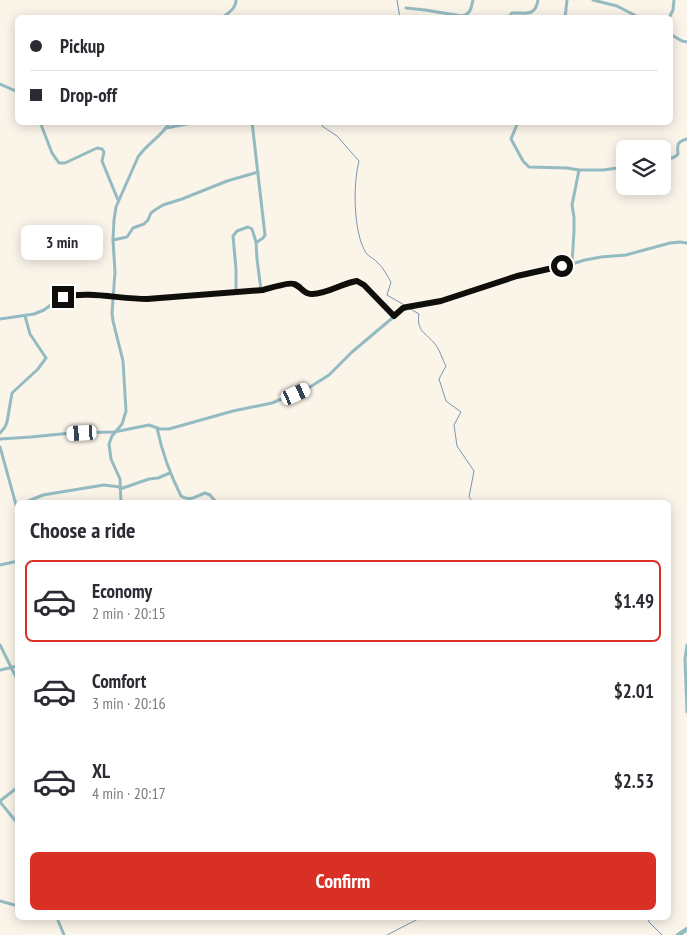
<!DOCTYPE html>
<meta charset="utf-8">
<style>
:root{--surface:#fff;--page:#f7f7f7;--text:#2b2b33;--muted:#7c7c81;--line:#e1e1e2;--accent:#d93025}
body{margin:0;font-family:"PT Sans Narrow",sans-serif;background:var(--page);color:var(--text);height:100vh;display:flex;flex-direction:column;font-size:19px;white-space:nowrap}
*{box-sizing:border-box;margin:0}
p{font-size:16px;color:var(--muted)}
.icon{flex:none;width:28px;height:28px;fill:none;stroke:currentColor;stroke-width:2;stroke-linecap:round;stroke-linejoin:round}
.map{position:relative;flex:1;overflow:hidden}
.details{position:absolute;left:15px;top:500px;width:656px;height:420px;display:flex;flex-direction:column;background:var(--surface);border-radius:8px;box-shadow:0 2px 12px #0003}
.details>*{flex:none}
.top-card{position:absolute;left:15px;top:15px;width:658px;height:110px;border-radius:8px;box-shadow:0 2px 12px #0003;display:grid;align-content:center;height:110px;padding:0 15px;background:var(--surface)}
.fabs{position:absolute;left:616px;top:140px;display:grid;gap:10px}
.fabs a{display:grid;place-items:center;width:55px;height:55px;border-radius:8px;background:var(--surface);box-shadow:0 2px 12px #0003;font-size:25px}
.end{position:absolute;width:22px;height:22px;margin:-11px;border:6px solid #100e0b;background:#fff;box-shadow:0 0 0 2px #fff}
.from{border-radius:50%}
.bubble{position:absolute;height:35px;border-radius:8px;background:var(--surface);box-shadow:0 2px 12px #0003;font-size:16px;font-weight:800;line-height:35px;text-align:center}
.car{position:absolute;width:15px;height:30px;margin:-15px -8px;border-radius:6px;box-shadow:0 0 4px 1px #0007;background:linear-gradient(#fff 24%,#345 0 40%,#fff 0 76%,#345 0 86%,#fff 0)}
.top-card b{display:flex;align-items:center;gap:18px;height:48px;font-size:19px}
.top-card b+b{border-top:1px solid var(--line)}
.top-card i{width:12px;height:12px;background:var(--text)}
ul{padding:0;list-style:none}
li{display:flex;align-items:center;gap:15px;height:82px;margin:0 10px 8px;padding:0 5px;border:2px solid transparent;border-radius:8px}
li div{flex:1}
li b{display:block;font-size:19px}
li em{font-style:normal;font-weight:800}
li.active{border-color:var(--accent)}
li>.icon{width:45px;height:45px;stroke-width:1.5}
h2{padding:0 15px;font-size:22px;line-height:60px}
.primary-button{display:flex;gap:10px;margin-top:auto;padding:10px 15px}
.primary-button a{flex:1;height:58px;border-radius:8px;background:var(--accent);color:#fff;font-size:20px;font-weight:800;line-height:58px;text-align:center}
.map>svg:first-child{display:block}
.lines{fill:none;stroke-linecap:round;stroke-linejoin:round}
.stream{stroke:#7a95b3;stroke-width:1}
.minor{stroke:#95bbc2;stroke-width:3}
.tertiary{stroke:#95bbc2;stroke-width:4.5}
.route{stroke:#100e0b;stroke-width:6}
</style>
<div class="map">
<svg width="687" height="935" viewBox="0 0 687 935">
<rect width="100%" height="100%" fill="#faf4e9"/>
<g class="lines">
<g class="stream">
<polyline points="397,0 400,18"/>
<path d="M 323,122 L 322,126 L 337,136 L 359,161 C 353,184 353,232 366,253 C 369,257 375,259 378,263 C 384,268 387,276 391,282 L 387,295 L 406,306"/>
<path d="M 409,308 L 419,314 C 416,331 426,333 435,344 C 440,350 442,359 446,366 L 439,379 L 446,401 L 461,412 L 454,425 L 457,446 L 474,471 L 469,497 L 473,502"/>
<polyline points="648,918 649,922 662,935"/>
<polyline points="387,935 420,918"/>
</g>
<g class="minor">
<polyline points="593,0 617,6 640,18"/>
<path d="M 406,8 L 425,10 L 462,16 C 471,14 471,8 473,0"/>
<path d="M 222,18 C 228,13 236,9 236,0"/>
<path d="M 508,18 L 512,13 C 525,12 535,18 538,0"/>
<polyline points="565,18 567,0"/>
<polyline points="669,18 673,10 674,0"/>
<polyline points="670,34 682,41 687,42"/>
<polyline points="0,84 18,92"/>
<polyline points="40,122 52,153 59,163 65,163 97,148 102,149 104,152 102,161 118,200"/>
<polyline points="252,122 265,235 263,238 257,242"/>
<polyline points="518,122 511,139 523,161 529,167 567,168 579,170 603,170 625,167"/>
<polyline points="166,128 197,122"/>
<path d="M 662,160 C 668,159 674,159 678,154 C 677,144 677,142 687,139"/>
<polyline points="113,240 127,237 133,228 144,224 148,220 151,213 155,210 163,205 182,199 227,181 258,172"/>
<polyline points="572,264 574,231 574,217 572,205 579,170"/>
<polyline points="236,292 236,269 233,236 237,231 248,227 252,229 256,242 257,259 261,290"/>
<polyline points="0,319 34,314 44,310 59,299 66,296 79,295 134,299 147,299 263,289 274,288 291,283 298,286 305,293 310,294 318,293 357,281 364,285 394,316"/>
<path d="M 157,428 C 162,452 170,474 181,496 C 190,502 196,496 205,493 L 210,495 L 216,502"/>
<polyline points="0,433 5,427 7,422 12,393 38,369 46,358 30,334 25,316"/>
<polyline points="0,439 31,437 71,433 114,432 149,425 160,429 169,429 233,411 272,403 310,387 329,375 352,352 403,309 407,307 441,301 517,276 572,264 585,260 601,257 626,255 670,243 680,242 687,243"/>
<polyline points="0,447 18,512"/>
<polyline points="120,489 149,479 158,478 170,473"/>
<polyline points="26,502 43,495 67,491 104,485 120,487"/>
<path d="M 121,502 L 120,479 L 111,459 L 109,444 L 112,436 L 122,424 L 126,411 L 123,361 L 113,321 L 112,313 L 115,272 L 113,240 L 114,220 L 116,207 L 138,157 C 147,144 162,136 170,122"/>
<polyline points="0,565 18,561"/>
<polyline points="0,645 18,681"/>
<polyline points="687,645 685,659 687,712"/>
<polyline points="0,670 18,666"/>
<polyline points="0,801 18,787"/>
<polyline points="0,802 18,824"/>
<polyline points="0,901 18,906"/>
<polyline points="57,918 64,935"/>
</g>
<polyline class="tertiary" points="678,935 687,929"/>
</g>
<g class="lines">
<path class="route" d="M 63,297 C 90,291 119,299 147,299 L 263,290 C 270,288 289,282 294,284 C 301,286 303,294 311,294 C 326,295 342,283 357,281 L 364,285 L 394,316 L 403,308 L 407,307 L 441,301 L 517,276 L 562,266"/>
</g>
</svg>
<div class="fabs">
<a><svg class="icon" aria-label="layers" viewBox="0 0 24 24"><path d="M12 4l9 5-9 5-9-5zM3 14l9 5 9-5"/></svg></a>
</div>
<i class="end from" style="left:562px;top:266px"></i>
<i class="end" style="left:63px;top:297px"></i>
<div class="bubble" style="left:21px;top:225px;width:82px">3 min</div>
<i class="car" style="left:296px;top:394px;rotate:66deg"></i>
<i class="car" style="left:82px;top:433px;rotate:267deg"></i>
<div class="top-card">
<b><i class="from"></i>Pickup</b>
<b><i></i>Drop-off</b>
</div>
<section class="details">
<h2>Choose a ride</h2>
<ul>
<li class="active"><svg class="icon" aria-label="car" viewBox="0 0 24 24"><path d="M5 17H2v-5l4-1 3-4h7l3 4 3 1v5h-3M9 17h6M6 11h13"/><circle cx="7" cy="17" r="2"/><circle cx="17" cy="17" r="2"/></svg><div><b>Economy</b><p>2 min · 20:15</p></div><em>$1.49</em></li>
<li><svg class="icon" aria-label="car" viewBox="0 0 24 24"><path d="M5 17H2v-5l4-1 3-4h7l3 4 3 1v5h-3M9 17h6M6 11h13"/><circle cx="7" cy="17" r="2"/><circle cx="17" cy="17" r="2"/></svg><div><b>Comfort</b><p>3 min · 20:16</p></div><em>$2.01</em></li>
<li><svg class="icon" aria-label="car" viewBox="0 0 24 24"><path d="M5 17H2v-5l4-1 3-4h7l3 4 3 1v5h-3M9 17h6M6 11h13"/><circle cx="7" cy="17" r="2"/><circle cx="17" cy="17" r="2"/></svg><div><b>XL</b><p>4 min · 20:17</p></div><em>$2.53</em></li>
</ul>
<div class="primary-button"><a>Confirm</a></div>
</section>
</div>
